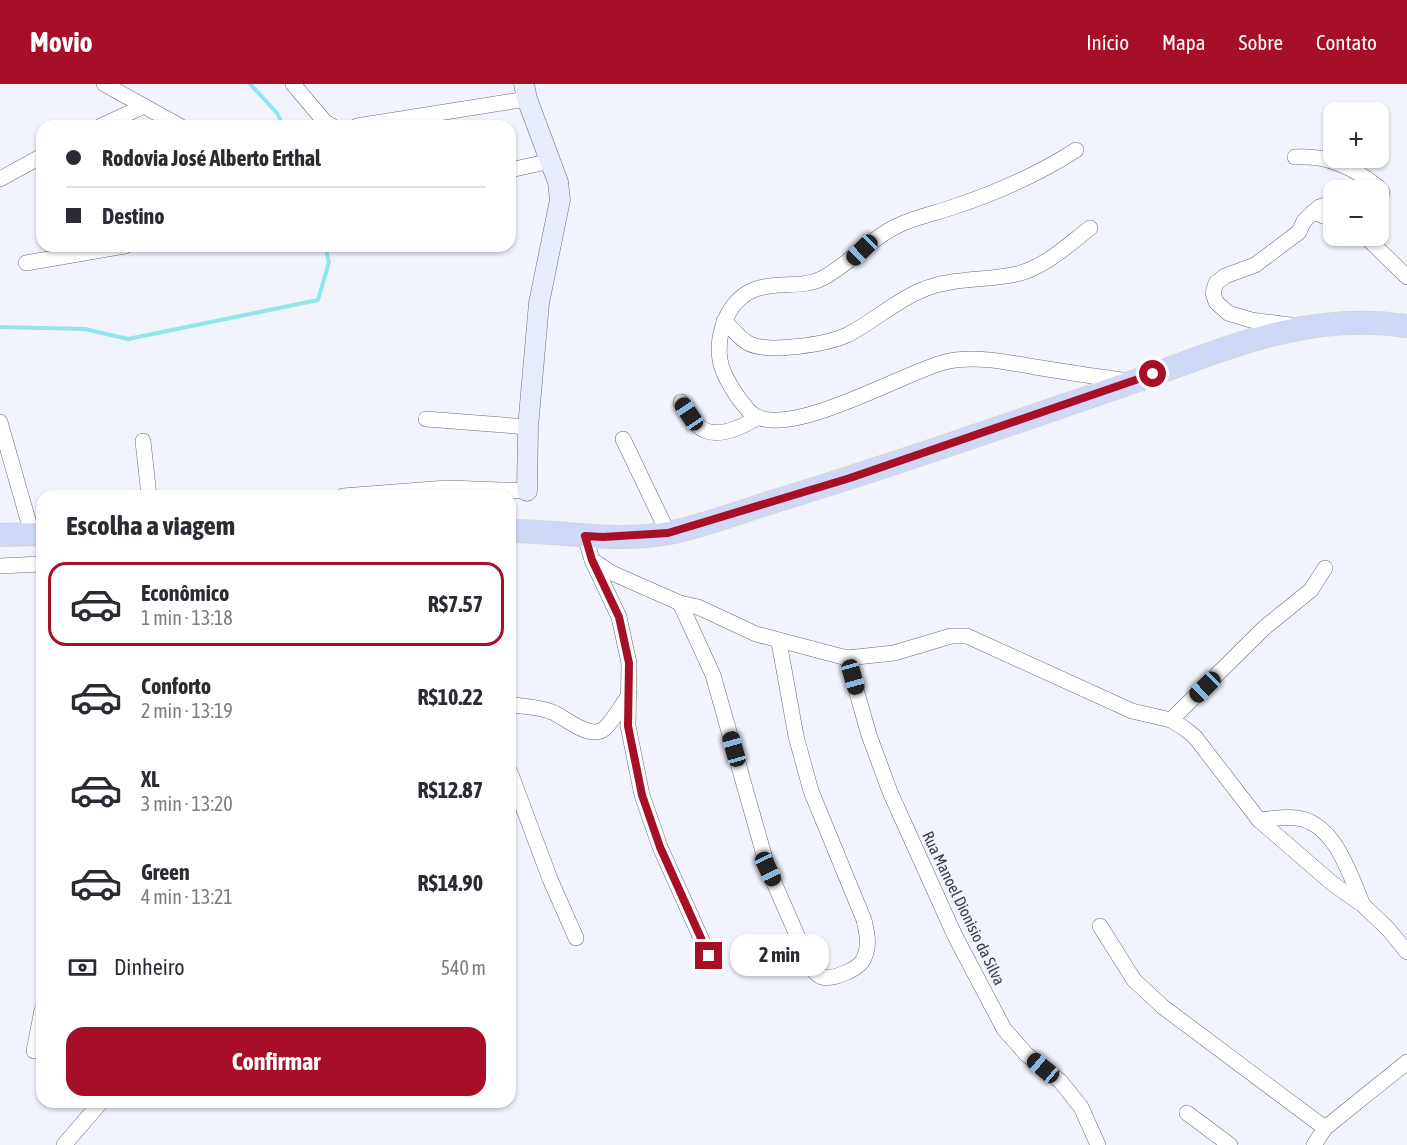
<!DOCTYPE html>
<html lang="pt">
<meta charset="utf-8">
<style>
:root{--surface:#fff;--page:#f7f7f7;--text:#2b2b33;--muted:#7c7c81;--line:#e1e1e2;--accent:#a70f27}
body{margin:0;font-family:"Asap Condensed",sans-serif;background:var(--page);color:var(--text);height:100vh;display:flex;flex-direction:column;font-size:22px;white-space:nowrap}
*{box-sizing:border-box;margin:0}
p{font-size:20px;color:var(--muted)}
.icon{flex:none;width:33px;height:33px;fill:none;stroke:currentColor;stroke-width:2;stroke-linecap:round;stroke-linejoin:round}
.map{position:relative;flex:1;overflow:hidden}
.drawer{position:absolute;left:36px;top:406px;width:480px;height:618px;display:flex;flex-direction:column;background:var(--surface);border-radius:18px;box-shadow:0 2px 4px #0004}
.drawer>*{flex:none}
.top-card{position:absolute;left:36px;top:36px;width:480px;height:132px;border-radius:18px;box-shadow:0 2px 4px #0004;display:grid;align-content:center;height:132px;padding:0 30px;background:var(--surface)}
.fabs{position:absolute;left:1323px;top:18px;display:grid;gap:12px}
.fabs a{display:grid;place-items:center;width:66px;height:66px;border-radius:12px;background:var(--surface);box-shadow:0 2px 4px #0004;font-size:30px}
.end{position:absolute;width:27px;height:27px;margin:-14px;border:8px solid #a70f27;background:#fff;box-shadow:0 0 0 3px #fff}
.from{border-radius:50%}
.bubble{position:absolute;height:42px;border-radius:18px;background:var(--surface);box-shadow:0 2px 4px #0004;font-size:20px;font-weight:700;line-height:42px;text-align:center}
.car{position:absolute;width:18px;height:36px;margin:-18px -9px;border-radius:8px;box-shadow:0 0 4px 2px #0007;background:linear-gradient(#222 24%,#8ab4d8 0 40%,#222 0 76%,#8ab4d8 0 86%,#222 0)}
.top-card b{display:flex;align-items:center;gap:21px;height:57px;font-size:22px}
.top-card b+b{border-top:2px solid var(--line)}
.top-card i{width:15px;height:15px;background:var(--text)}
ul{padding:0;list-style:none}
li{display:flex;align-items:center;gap:18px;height:84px;margin:0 12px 9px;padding:0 18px;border:3px solid transparent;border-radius:18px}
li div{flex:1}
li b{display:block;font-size:22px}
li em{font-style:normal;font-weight:700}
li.on{border-color:var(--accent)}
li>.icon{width:54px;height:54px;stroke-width:1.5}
h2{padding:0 30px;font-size:27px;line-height:72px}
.pay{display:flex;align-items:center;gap:15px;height:66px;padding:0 30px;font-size:22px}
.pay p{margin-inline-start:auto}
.cta{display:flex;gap:12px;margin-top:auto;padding:12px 30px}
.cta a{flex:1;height:69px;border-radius:18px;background:var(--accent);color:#fff;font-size:24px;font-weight:700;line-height:69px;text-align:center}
header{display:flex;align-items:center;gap:36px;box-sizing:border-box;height:84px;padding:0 30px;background:var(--accent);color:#fff}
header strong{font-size:28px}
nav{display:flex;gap:33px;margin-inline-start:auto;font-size:21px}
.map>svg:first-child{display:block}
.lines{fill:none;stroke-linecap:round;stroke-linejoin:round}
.stream{stroke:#91e5ed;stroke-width:4}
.street-casing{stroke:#6b6d75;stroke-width:16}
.secondary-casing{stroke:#6b6d75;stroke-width:21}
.primary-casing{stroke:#d3d4d5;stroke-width:24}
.street{stroke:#fff;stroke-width:15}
.secondary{stroke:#e7ecfb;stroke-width:20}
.primary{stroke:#cfd8f7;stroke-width:22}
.route{stroke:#a70f27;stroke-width:8}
.labels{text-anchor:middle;stroke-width:6;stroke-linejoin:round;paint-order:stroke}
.street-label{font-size:16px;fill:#393b3e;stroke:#f1f4fd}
</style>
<header>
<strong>Movio</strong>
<nav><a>Início</a><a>Mapa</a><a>Sobre</a><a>Contato</a></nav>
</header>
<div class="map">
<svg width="1407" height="1061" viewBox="0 0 1407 1061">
<rect width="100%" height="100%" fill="#f1f4fd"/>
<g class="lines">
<g class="stream">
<polyline points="250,0 277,29 283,42"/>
<polyline points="0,243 85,245 128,255 318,216 329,178 325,162"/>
</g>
<defs>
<g id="street">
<polyline points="104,0 180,42"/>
<polyline points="293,0 325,38 332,42"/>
<polyline points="101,42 144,22"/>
<polyline points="357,42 527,15"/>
<path d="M 1076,66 C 1037,91 996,109 953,123 C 933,130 911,134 893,144 C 867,158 849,180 823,194 C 802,205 778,197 756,205 C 728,215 716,249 720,276 C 723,293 738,315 749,327 C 780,362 906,287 945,278 C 974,271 1006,278 1035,283 C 1066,288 1098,293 1129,297"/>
<path d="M 1295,73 C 1327,71 1353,83 1378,103 L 1382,108 L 1378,113"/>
<polyline points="510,86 551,77"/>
<polyline points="0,95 42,72"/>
<polyline points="1313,128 1334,136"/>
<polyline points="1365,152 1407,193"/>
<polyline points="26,179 125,162"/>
<path d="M 724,237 C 732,244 739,254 748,259 C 768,270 827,260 847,251 C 873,238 895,217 922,206 C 952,193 986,197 1017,190 C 1045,183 1068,161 1090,144"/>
<polyline points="1290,241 1251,236 1228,229 1216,218 1213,209 1216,199 1225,192 1255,181 1299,148 1304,137 1319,123 1334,118"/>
<path d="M 681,318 C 686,325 691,336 698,342 C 715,357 742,343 757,334"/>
<polyline points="426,335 528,343"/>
<polyline points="0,338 32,450"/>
<polyline points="623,355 668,449"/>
<polyline points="143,357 149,412"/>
<polyline points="343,412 447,404 527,407"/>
<polyline points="585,452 592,476 612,489 680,519 698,523 756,550 847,574 894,569 951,552 967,552 1132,627 1171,636 1184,644 1195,653 1259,736 1333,800 1363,821 1388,845 1407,868"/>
<polyline points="592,476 619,533 629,579 628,642 642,711 660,763 709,872"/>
<polyline points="0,482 42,480"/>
<path d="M 680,519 L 713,591 L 768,785 L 811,883 C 814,887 816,891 822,893 C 833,896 860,885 864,874 C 870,861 867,849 864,836 L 811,707 L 796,652 L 779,558"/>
<polyline points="847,574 869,651 890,708 955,852 1004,945 1026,970 1060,997 1081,1023 1098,1061"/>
<path d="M 510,621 C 524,622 539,623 552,628 C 565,633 589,656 604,645 C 613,637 622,621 629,611"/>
<polyline points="1171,636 1264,544 1311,506 1325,484"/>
<polyline points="510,688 550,795 576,854"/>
<path d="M 1259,736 C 1271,735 1285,732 1297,734 C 1335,739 1350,791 1363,821"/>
<polyline points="1100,842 1134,896 1163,923 1325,1044 1314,1061"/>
<polyline points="34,967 42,926"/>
<polyline points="1187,1029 1230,1061"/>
<polyline points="1325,1044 1407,978"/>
<polyline points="64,1061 101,1018"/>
</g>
<polyline id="secondary" points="524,0 527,15 558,98 560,116 539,219 528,343 527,407"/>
<g id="primary">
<path d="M 510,447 C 563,447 616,459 669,449 C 708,441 747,425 785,414 C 900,379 1013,339 1127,300 C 1222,267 1302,227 1407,242"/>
<polyline points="0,451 42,450"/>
</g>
</defs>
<use href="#street" class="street-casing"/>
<use href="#secondary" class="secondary-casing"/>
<use href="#primary" class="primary-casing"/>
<use href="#street" class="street"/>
<use href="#secondary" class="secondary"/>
<use href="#primary" class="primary"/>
</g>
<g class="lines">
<polyline class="route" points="709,872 660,763 642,711 628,642 629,579 619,533 592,476 585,452 603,453 668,449 850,394 1153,290"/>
</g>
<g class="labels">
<g class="street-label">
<text transform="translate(964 824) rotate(64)" y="6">Rua Manoel Dionisio da Silva</text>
</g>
</g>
</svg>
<div class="fabs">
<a>+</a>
<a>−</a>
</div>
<i class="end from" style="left:1153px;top:290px"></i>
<i class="end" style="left:709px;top:872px"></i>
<div class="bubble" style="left:730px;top:850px;width:99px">2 min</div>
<i class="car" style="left:862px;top:166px;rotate:226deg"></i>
<i class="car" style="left:689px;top:330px;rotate:326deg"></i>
<i class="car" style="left:853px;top:593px;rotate:164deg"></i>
<i class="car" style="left:1205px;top:603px;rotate:226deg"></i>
<i class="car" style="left:734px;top:665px;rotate:344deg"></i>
<i class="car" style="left:768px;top:785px;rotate:155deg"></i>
<i class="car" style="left:1043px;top:984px;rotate:310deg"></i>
<div class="top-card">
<b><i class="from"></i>Rodovia José Alberto Erthal</b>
<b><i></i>Destino</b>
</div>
<section class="drawer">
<h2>Escolha a viagem</h2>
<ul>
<li class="on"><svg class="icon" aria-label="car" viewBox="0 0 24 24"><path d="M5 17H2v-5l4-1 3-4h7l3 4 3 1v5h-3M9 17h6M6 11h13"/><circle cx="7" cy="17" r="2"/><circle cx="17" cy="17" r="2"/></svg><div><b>Econômico</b><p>1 min · 13:18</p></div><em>R$7.57</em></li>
<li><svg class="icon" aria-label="car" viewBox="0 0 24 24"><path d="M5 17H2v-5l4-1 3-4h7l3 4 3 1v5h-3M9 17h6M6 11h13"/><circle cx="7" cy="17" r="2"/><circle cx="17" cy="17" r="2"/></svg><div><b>Conforto</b><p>2 min · 13:19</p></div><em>R$10.22</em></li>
<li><svg class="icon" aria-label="car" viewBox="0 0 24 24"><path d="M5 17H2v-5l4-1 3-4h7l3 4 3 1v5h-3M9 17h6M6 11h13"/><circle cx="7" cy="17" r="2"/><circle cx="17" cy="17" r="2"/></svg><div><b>XL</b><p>3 min · 13:20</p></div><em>R$12.87</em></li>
<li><svg class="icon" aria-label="car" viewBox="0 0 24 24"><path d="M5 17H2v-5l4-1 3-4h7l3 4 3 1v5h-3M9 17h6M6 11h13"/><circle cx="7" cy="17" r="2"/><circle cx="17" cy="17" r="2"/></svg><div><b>Green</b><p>4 min · 13:21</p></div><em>R$14.90</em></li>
</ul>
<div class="pay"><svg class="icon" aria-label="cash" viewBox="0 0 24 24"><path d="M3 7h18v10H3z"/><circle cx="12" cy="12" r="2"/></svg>Dinheiro<p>540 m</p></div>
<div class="cta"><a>Confirmar</a></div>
</section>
</div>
